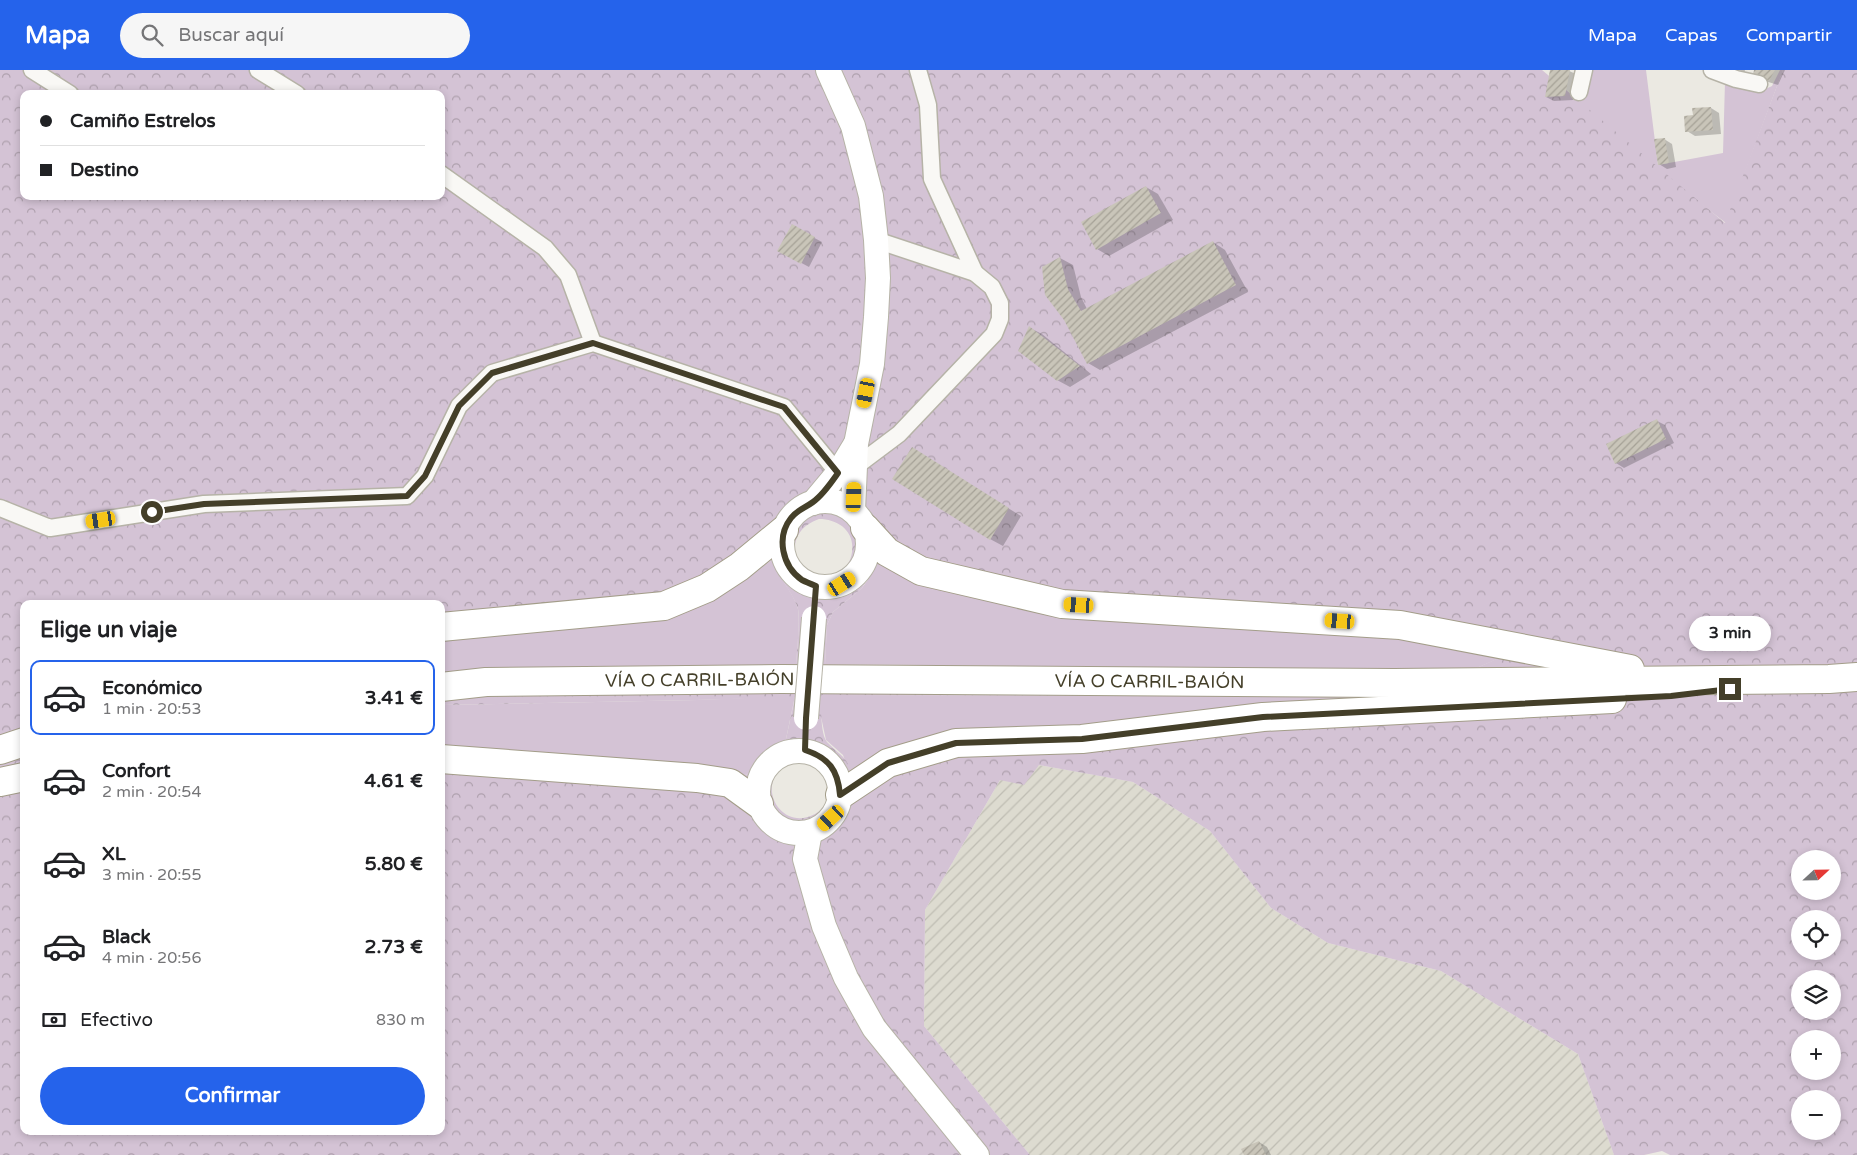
<!DOCTYPE html>
<html lang="es">
<meta charset="utf-8">
<style>
:root{--surface:#fff;--page:#f6f6f6;--text:#202124;--muted:#757577;--line:#e0e0e0;--accent:#2563eb}
body{margin:0;font-family:"Varela Round",sans-serif;background:var(--page);color:var(--text);height:100vh;display:flex;flex-direction:column;font-size:19px;white-space:nowrap}
*{box-sizing:border-box;margin:0}
p{font-size:16px;color:var(--muted)}
.icon{flex:none;width:28px;height:28px;fill:none;stroke:currentColor;stroke-width:2;stroke-linecap:round;stroke-linejoin:round}
.map{position:relative;flex:1;overflow:hidden}
.details{position:absolute;left:20px;top:530px;width:425px;height:535px;display:flex;flex-direction:column;background:var(--surface);border-radius:10px;box-shadow:0 2px 8px #0003}
.details>*{flex:none}
.banner{position:absolute;left:20px;top:20px;width:425px;height:110px;border-radius:10px;box-shadow:0 2px 8px #0003;display:grid;align-content:center;height:110px;padding:0 20px;background:var(--surface)}
.needle{width:32px;rotate:68deg}
.buttons{position:absolute;left:1791px;top:780px;display:grid;gap:10px}
.buttons a{display:grid;place-items:center;width:50px;height:50px;border-radius:50%;background:var(--surface);box-shadow:0 2px 8px #0003;font-size:25px}
.end{position:absolute;width:22px;height:22px;margin:-11px;border:6px solid #443f29;background:#fff;box-shadow:0 0 0 2px #fff}
.from{border-radius:50%}
.bubble{position:absolute;height:35px;border-radius:18px;background:var(--surface);box-shadow:0 2px 8px #0003;font-size:16px;font-weight:700;line-height:35px;text-align:center}
.car{position:absolute;width:15px;height:30px;margin:-15px -8px;border-radius:6px;box-shadow:0 0 4px 1px #0007;background:linear-gradient(#f5c518 24%,#345 0 40%,#f5c518 0 76%,#345 0 86%,#f5c518 0)}
.banner b{display:flex;align-items:center;gap:18px;height:48px;font-size:19px}
.banner b+b{border-top:1px solid var(--line)}
.banner i{width:12px;height:12px;background:var(--text)}
ul{padding:0;list-style:none}
li{display:flex;align-items:center;gap:15px;height:75px;margin:0 10px 8px;padding:0 10px;border:2px solid transparent;border-radius:10px}
li div{flex:1}
li b{display:block;font-size:19px}
li em{font-style:normal;font-weight:700}
li.selected{border-color:var(--accent)}
li>.icon{width:45px;height:45px;stroke-width:1.5}
h2{padding:0 20px;font-size:22px;line-height:60px}
.pay{display:flex;align-items:center;gap:12px;height:55px;padding:0 20px;font-size:19px}
.pay p{margin-inline-start:auto}
.button{display:flex;gap:10px;margin-top:auto;padding:10px 20px}
.button a{flex:1;height:58px;border-radius:30px;background:var(--accent);color:#fff;font-size:20px;font-weight:700;line-height:58px;text-align:center}
header{display:flex;align-items:center;gap:30px;box-sizing:border-box;height:70px;padding:0 25px;background:var(--accent);color:#fff}
header strong{font-size:24px}
nav{display:flex;gap:28px;margin-inline-start:auto;font-size:18px}
.search{width:350px;height:45px;background:var(--page);display:flex;align-items:center;gap:12px;box-sizing:border-box;padding:0 18px;border-radius:28px;color:var(--muted);font-size:19px}
.map>svg:first-child{display:block}
.industrial{fill:url(#industrial-furrows)}
.grass{fill:#d4c3d5}
.forest{fill:url(#forest-crowns);fill-rule:evenodd}
.shadow{fill:#0003}
.building{fill:url(#building-hatch)}
.lines{fill:none;stroke-linecap:round;stroke-linejoin:round}
.street-casing{stroke:#b6b3a7;stroke-width:19}
.secondary-casing{stroke:#b6b3a7;stroke-width:26}
.highway-casing{stroke:#a39d89;stroke-width:30}
.street{stroke:#f9f8f5;stroke-width:16}
.secondary{stroke:#fff;stroke-width:24}
.highway{stroke:#fff;stroke-width:28}
.secondary-bridge-casing{stroke:#b6b3a7;stroke-width:26;stroke-linecap:butt}
.secondary-bridge{stroke:#fff;stroke-width:24}
.route{stroke:#443f29;stroke-width:6}
.labels{text-anchor:middle;stroke-width:4.5;stroke-linejoin:round;paint-order:stroke}
.street-label{font-size:18px;fill:#443f29;stroke:#f8f7f2}
</style>
<header>
<strong>Mapa</strong>
<div class="search"><svg class="icon" aria-label="search" viewBox="0 0 24 24"><circle cx="10" cy="10" r="6"/><path d="M15 15l6 6"/></svg>Buscar aquí</div>
<nav><a>Mapa</a><a>Capas</a><a>Compartir</a></nav>
</header>
<div class="map">
<svg width="1857" height="1085" viewBox="0 0 1857 1085">
<defs>
<pattern id="industrial-furrows" width="10" height="10" patternUnits="userSpaceOnUse" patternTransform="scale(1.25)"><rect width="10" height="10" fill="#dddbd0"/><path d="M-1 1l2-2M0 10L10 0M9 11l2-2" fill="none" stroke="#bfbdb3"/></pattern>
<pattern id="forest-crowns" width="20" height="18" patternUnits="userSpaceOnUse" patternTransform="scale(1.25)"><rect width="20" height="18" fill="#d4c3d5"/><path d="M2 6a3 3 0 1 1 6 0M12 15a3 3 0 1 1 6 0" fill="none" stroke="#aea0ad"/></pattern>
<pattern id="building-hatch" width="6" height="6" patternUnits="userSpaceOnUse" patternTransform="scale(1.25)"><rect width="6" height="6" fill="#c9c5b9"/><path d="M-1 1l2-2M0 6l6-6M5 7l2-2" fill="none" stroke="#a5a196"/></pattern>
</defs>
<rect width="100%" height="100%" fill="#ebe9e2"/>
<polygon class="industrial" points="1039,695 1133,712 1210,761 1271,838 1328,873 1441,901 1578,984 1614,1085 1030,1085 924,956 925,840 1000,710"/>
<g class="grass">
<polygon points="1592,0 1646,0 1658,95 1723,83 1725,12 1759,22 1772,16 1780,0 1783,0 1726,153 1577,39"/>
<polygon points="874,483 1322,552 1504,586 1470,601 825,594 827,555 833,542 862,518 869,508"/>
<path d="M 772,490 C 778,507 794,523 798,539 C 800,551 797,582 796,595 L 441,609 L 441,567 L 748,506 Z"/>
<polygon points="821,625 1419,626 852,710 843,685 826,670 820,642"/>
<polygon points="795,626 786,669 758,692 752,702 745,705 715,698 441,682 441,635 697,630"/>
</g>
<path class="forest" d="M 0,0 L 1542,0 L 1725,153 L 1783,0 L 1857,0 L 1857,1085 L 1670,1085 L 1662,1081 L 1644,1085 L 1614,1085 L 1578,984 L 1441,901 L 1328,873 L 1271,838 L 1210,761 L 1133,712 L 1039,695 L 1024,715 L 1000,710 L 925,840 L 924,956 L 1030,1085 L 0,1085 ZM 24,24 L 441,24 L 441,126 L 24,126 ZM 819,449 C 838,449 855,461 852,482 C 851,491 846,499 838,503 C 801,523 773,465 819,449 ZM 874,484 L 1154,549 L 1405,561 L 1503,586 L 1470,601 L 825,594 L 827,555 L 833,542 L 862,518 L 874,497 ZM 772,490 C 778,507 794,524 798,539 C 800,549 797,584 796,595 L 441,609 L 441,635 L 697,630 L 795,627 L 786,669 L 758,692 L 752,702 L 745,705 L 715,698 L 441,682 L 441,1061 L 24,1061 L 24,534 L 441,534 L 441,567 L 748,506 ZM 822,625 L 1419,626 L 882,692 L 852,709 C 848,685 842,688 827,672 C 820,663 821,636 822,625 ZM 795,690 C 815,690 831,701 829,723 C 828,731 823,740 815,744 C 778,764 750,706 795,690 ZM 1800,789 L 1832,789 L 1832,821 L 1800,821 ZM 1800,849 L 1832,849 L 1832,881 L 1800,881 ZM 1800,909 L 1832,909 L 1832,941 L 1800,941 ZM 1800,969 L 1832,969 L 1832,1001 L 1800,1001 ZM 1800,1029 L 1832,1029 L 1832,1061 L 1800,1061 Z"/>
<g class="shadow">
<polygon points="1551,0 1567,0 1578,5 1573,30 1554,31 1546,27"/>
<polygon points="1727,0 1745,0 1743,7"/>
<polygon points="1755,0 1785,0 1778,15 1762,10"/>
<polygon points="1711,38 1719,43 1721,64 1695,66 1687,61 1694,46"/>
<polygon points="1664,69 1672,74 1676,97 1667,99 1659,94"/>
<polygon points="1146,117 1158,124 1173,150 1109,186 1097,179"/>
<polygon points="792,156 822,172 809,197 779,181"/>
<polygon points="1213,172 1225,180 1248,222 1100,300 1088,293 1043,198 1060,188 1073,195 1081,227 1087,239"/>
<polygon points="1030,258 1042,264 1091,304 1070,317 1057,310"/>
<polygon points="1657,351 1665,355 1674,373 1624,398 1616,393"/>
<polygon points="924,386 1021,446 1003,476 990,469"/>
<polygon points="1259,1072 1267,1077 1271,1085 1245,1085"/>
</g>
<g class="building">
<polygon points="1550,0 1570,0 1565,26 1545,27"/>
<polygon points="1754,0 1775,0 1769,11 1753,5"/>
<polygon points="1711,37 1713,60 1685,62 1684,46 1693,45 1692,38"/>
<polygon points="1665,68 1669,93 1658,95 1654,69"/>
<polygon points="1146,116 1161,143 1096,180 1081,152"/>
<polygon points="792,154 815,167 801,194 777,181"/>
<polygon points="1213,171 1236,215 1087,294 1064,250 1045,225 1042,197 1060,187 1068,219 1081,241"/>
<polygon points="1029,256 1080,296 1057,311 1018,281"/>
<polygon points="1657,349 1666,369 1615,394 1606,374"/>
<polygon points="912,377 1009,438 990,470 892,409"/>
<polygon points="1259,1071 1266,1085 1244,1085 1241,1079"/>
</g>
<g class="lines">
<defs>
<g id="street">
<polyline points="32,0 70,24"/>
<polyline points="258,0 297,24"/>
<polyline points="918,0 928,35 932,109 975,203"/>
<polyline points="1712,0 1736,9 1759,14"/>
<polyline points="1579,22 1584,0"/>
<polyline points="441,104 545,178 568,205 593,273"/>
<polyline points="855,397 899,364 994,264 1000,249 1000,233 992,217 975,203 876,170"/>
<polyline points="0,438 50,458 204,434 407,426 425,406 459,336 492,303 593,273 784,337 838,403"/>
</g>
<g id="secondary">
<polyline points="828,0 853,56 871,126 876,170 878,208 876,247 872,294 856,374 853,441"/>
<circle cx="825" cy="474" r="43"/>
<polyline points="813,433 838,403 855,375"/>
<circle cx="799" cy="722" r="41"/>
<polyline points="810,762 805,789 824,856 846,908 874,958 977,1085"/>
</g>
<g id="highway">
<polyline points="865,458 887,482 921,501 1062,534 1400,555 1630,599"/>
<polyline points="441,557 664,536 707,518 739,497 784,460"/>
<path id="s1" d="M 441,617 L 486,612 L 781,609 L 1394,613 L 1829,609 L 1857,607"/>
<polyline points="0,680 24,672"/>
<polyline points="441,689 697,708 730,713 759,734"/>
<polyline points="0,712 24,707"/>
<polyline points="840,725 888,693 956,673 1082,669 1263,647 1612,629"/>
</g>
</defs>
<use href="#street" class="street-casing"/>
<use href="#secondary" class="secondary-casing"/>
<use href="#highway" class="highway-casing"/>
<use href="#street" class="street"/>
<use href="#secondary" class="secondary"/>
<use href="#highway" class="highway"/>
<defs>
<polyline id="secondary-bridge" points="806,648 814,548"/>
</defs>
<use href="#secondary-bridge" class="secondary-bridge-casing"/>
<use href="#secondary-bridge" class="secondary-bridge"/>
</g>
<g class="lines">
<path class="route" d="M 152,442 L 204,434 L 407,426 L 425,406 L 459,336 L 492,303 L 593,273 L 784,337 L 838,403 C 831,413 823,425 813,432 C 805,438 797,440 791,448 C 776,467 782,496 802,510 C 806,512 811,514 816,516 L 806,648 L 805,680 C 829,688 838,700 840,725 L 888,693 L 956,673 L 1082,669 L 1263,647 L 1671,626 L 1730,619"/>
</g>
<g class="labels">
<g class="street-label">
<text dy="6" stroke="none"><textPath href="#s1" startOffset="259">VÍA O CARRIL-BAIÓN</textPath></text>
<text dy="6" stroke="none"><textPath href="#s1" startOffset="709">VÍA O CARRIL-BAIÓN</textPath></text>
</g>
</g>
</svg>
<div class="buttons">
<a><svg class="needle" viewBox="-14 -14 28 28"><path d="M0-13l5 13h-10z" fill="#e53935"/><path d="M0 13l5-13h-10z" fill="#757577"/></svg></a>
<a><svg class="icon" aria-label="locate" viewBox="0 0 24 24"><circle cx="12" cy="12" r="6"/><path d="M12 2v4M12 18v4M2 12h4M18 12h4"/></svg></a>
<a><svg class="icon" aria-label="layers" viewBox="0 0 24 24"><path d="M12 4l9 5-9 5-9-5zM3 14l9 5 9-5"/></svg></a>
<a>+</a>
<a>−</a>
</div>
<i class="end from" style="left:152px;top:442px"></i>
<i class="end" style="left:1730px;top:619px"></i>
<div class="bubble" style="left:1689px;top:546px;width:82px">3 min</div>
<i class="car" style="left:866px;top:323px;rotate:191deg"></i>
<i class="car" style="left:854px;top:427px;rotate:2deg"></i>
<i class="car" style="left:101px;top:450px;rotate:261deg"></i>
<i class="car" style="left:842px;top:514px;rotate:58deg"></i>
<i class="car" style="left:1079px;top:535px;rotate:273deg"></i>
<i class="car" style="left:1340px;top:551px;rotate:274deg"></i>
<i class="car" style="left:831px;top:748px;rotate:228deg"></i>
<div class="banner">
<b><i class="from"></i>Camiño Estrelos</b>
<b><i></i>Destino</b>
</div>
<section class="details">
<h2>Elige un viaje</h2>
<ul>
<li class="selected"><svg class="icon" aria-label="car" viewBox="0 0 24 24"><path d="M5 17H2v-5l4-1 3-4h7l3 4 3 1v5h-3M9 17h6M6 11h13"/><circle cx="7" cy="17" r="2"/><circle cx="17" cy="17" r="2"/></svg><div><b>Económico</b><p>1 min · 20:53</p></div><em>3.41 €</em></li>
<li><svg class="icon" aria-label="car" viewBox="0 0 24 24"><path d="M5 17H2v-5l4-1 3-4h7l3 4 3 1v5h-3M9 17h6M6 11h13"/><circle cx="7" cy="17" r="2"/><circle cx="17" cy="17" r="2"/></svg><div><b>Confort</b><p>2 min · 20:54</p></div><em>4.61 €</em></li>
<li><svg class="icon" aria-label="car" viewBox="0 0 24 24"><path d="M5 17H2v-5l4-1 3-4h7l3 4 3 1v5h-3M9 17h6M6 11h13"/><circle cx="7" cy="17" r="2"/><circle cx="17" cy="17" r="2"/></svg><div><b>XL</b><p>3 min · 20:55</p></div><em>5.80 €</em></li>
<li><svg class="icon" aria-label="car" viewBox="0 0 24 24"><path d="M5 17H2v-5l4-1 3-4h7l3 4 3 1v5h-3M9 17h6M6 11h13"/><circle cx="7" cy="17" r="2"/><circle cx="17" cy="17" r="2"/></svg><div><b>Black</b><p>4 min · 20:56</p></div><em>2.73 €</em></li>
</ul>
<div class="pay"><svg class="icon" aria-label="cash" viewBox="0 0 24 24"><path d="M3 7h18v10H3z"/><circle cx="12" cy="12" r="2"/></svg>Efectivo<p>830 m</p></div>
<div class="button"><a>Confirmar</a></div>
</section>
</div>
